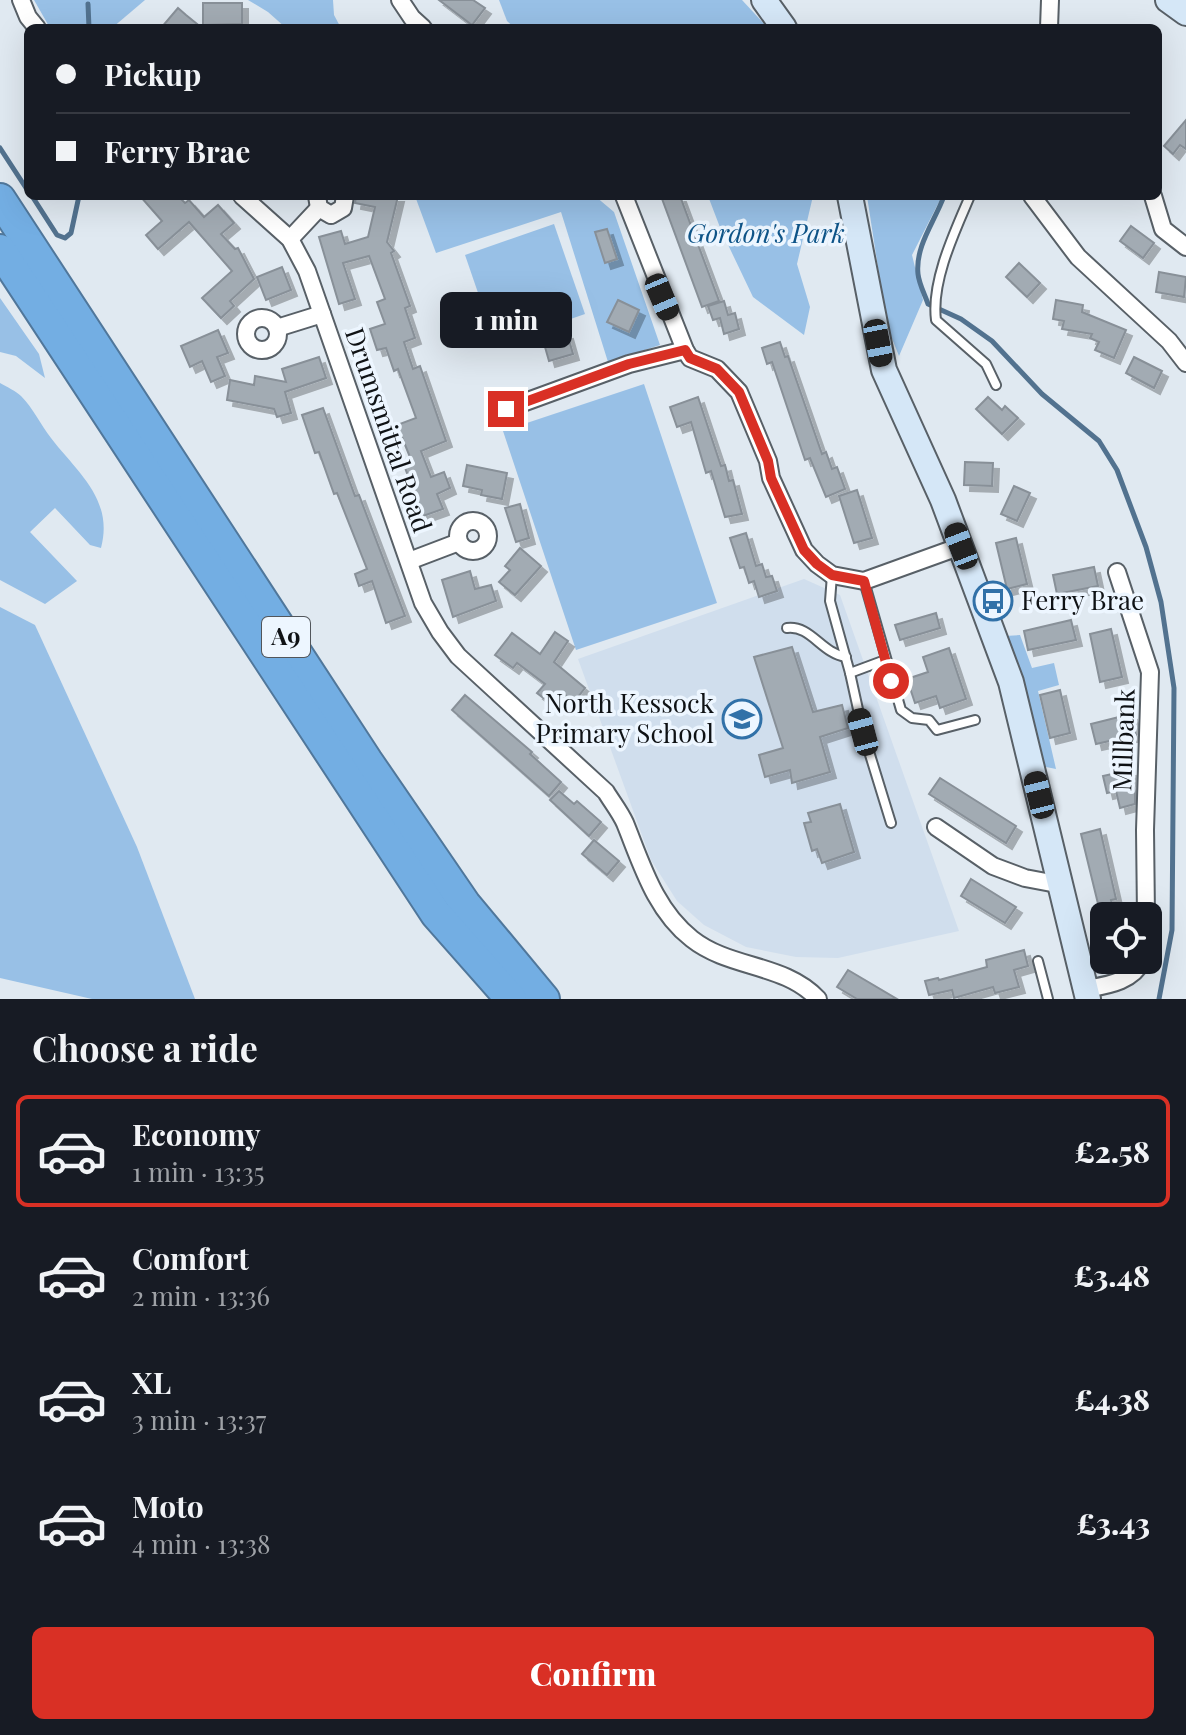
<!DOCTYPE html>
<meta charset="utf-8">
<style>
:root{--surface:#171b24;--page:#242831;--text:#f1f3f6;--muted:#9ea1a6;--line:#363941;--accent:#d93025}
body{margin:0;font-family:"Playfair Display",serif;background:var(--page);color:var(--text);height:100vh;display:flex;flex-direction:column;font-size:30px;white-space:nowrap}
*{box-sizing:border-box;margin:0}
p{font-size:26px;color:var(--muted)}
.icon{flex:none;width:44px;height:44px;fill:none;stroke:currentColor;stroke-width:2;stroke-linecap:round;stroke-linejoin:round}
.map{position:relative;height:999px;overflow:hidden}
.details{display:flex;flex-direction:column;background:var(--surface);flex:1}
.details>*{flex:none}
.hud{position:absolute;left:24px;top:24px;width:1138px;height:176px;border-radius:12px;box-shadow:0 8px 32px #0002;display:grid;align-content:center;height:176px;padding:0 32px;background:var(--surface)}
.controls{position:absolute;left:1090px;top:902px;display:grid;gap:16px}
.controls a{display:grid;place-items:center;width:72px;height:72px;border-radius:12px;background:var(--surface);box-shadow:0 8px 32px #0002;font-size:40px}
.end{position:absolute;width:36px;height:36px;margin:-18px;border:10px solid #d93025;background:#fff;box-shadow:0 0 0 4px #fff}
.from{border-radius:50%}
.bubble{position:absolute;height:56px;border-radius:12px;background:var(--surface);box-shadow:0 8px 32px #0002;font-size:26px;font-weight:800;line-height:56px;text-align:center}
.car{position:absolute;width:24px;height:48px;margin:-24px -12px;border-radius:10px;box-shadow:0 0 6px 2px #0007;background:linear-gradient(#222 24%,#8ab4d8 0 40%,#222 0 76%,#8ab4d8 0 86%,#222 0)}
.hud b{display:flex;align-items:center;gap:28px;height:76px;font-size:30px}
.hud b+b{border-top:2px solid var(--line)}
.hud i{width:20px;height:20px;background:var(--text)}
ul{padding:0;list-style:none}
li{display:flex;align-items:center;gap:24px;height:112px;margin:0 16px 12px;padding:0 16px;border:4px solid transparent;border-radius:12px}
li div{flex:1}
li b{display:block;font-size:30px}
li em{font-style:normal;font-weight:800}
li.active{border-color:var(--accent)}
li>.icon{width:72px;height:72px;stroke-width:1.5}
h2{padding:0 32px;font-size:36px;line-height:96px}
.button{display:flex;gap:16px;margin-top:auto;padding:16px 32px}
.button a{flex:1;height:92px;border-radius:12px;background:var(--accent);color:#fff;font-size:32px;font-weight:800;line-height:92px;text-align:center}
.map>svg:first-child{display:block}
.built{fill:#d0deed}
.green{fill:#98c0e6}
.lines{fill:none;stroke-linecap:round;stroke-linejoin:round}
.stream{stroke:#52728f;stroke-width:5}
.building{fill:#a2abb3;stroke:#889098;stroke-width:2;filter:url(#shadow)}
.lane-casing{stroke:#586067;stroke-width:12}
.street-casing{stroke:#586067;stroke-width:20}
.secondary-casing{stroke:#586067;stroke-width:28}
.highway-casing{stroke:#50779b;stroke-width:34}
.lane{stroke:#fff;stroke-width:8}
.street{stroke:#fff;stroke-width:16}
.secondary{stroke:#d5e7f7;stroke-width:24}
.highway{stroke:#73aee3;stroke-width:30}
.route{stroke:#d93025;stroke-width:10}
.labels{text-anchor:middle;stroke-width:7;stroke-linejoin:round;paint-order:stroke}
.shield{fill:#edf6ff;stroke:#52565b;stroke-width:2}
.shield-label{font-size:24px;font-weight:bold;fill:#0f1215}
.park-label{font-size:26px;font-style:italic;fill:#0e5488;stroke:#edf6ff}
.street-label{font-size:26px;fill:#0f1215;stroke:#edf6ff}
.poi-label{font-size:26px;fill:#0f1215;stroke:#edf6ff;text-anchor:start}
</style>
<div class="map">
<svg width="1186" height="999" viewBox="0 0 1186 999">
<defs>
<filter id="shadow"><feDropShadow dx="6" dy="6" stdDeviation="0" flood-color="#0004"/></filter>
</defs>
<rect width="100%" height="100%" fill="#e0e9f1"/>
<polygon class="built" points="804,579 840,595 959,931 838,958 796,957 746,947 704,925 677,901 651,860 578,659"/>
<g class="green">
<polygon points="34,0 145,0 112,28 50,28"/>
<polygon points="248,0 333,0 334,15 341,28 286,28 268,12"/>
<polygon points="499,0 742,0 768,28 515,28 507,21"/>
<polygon points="415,196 595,196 614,212 660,345 608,362 561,212 436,253"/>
<polygon points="708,196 813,196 797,264 810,307 804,335 753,297 721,230"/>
<polygon points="867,196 942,196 912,255 923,300 899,356 887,326"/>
<polygon points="554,224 585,314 496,345 465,255"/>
<polygon points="0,298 39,354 45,378 16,356 0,352"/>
<path d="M 0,383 C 7,387 16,391 21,396 C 33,408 41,425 51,438 C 77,472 114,499 101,548 L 90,545 L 55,508 L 30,532 L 77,581 L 45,604 L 0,580 Z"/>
<polygon points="644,384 717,603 576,650 503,431"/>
<polygon points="0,607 35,625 137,847 195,999 92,999 0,978"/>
<polygon points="1020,635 1032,668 1054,663 1059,685 1038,691 1056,769 1041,766 1005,636"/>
</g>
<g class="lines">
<g class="stream">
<polyline points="88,4 89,28"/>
<polyline points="0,148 28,191"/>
<polyline points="32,196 57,235 65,238 71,233 79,196"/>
<path d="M 944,196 C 935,221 915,246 918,274 C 919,284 925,295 928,304 L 961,319 L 992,341 L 1042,394 L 1099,441 L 1117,470 L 1146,547 L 1161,602 L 1174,688 L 1172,930 L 1159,999"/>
</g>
</g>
<g class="building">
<polygon points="439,0 473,0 485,8 472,25"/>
<polygon points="203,3 242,3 242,24 203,25"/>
<polygon points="178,8 186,15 202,28 161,28"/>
<polygon points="1186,120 1186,149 1180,145 1173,154 1164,146"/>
<polygon points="140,196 178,196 185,203 189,200 204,217 218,205 234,223 221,234 235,249 238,248 254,279 230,301 234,306 221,318 202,298 232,271 189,222 158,249 146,235 162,221"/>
<polygon points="356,196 398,196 387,242 394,251 391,253 410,306 405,308 415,338 404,342 413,369 420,366 446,441 421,451 431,477 444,472 450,488 437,494 443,509 423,516 404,465 412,462 397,425 416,418 398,369 394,371 386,348 377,350 370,329 385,324 377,302 385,299 369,256 343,263 355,299 339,304 319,237 341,231 345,244 368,237 375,207 355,203"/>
<polygon points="661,196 680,196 719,301 702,307"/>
<polygon points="1131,226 1154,243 1143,258 1120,241"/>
<polygon points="607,229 617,259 605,263 595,232"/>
<polygon points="1019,263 1040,283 1027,297 1006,277"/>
<polygon points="282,267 291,290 266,300 257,277"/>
<polygon points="1159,272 1186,277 1184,297 1156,292"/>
<polygon points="618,300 639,310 629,332 607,322"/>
<polygon points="1056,300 1083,305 1082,312 1126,330 1114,358 1095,350 1099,342 1090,338 1092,334 1062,329 1064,321 1053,319"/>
<polygon points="724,301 728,315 735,313 739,329 724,334 720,318 713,320 708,306"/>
<polygon points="218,330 228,353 217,357 225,376 211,382 202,361 190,367 181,346"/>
<polygon points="567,333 573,354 549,361 543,340"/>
<polygon points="780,342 785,357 788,356 822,454 826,452 832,469 837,467 845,489 826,497 810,458 805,460 772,362 767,364 762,348"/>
<polygon points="319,357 326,378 285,392 291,413 277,417 274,409 227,400 230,380 254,385 255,376 286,382 282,369"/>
<polygon points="1134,357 1162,371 1154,388 1126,373"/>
<polygon points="698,397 721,466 725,465 729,481 733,480 742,514 725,517 711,471 706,473 691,422 677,427 670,407"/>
<polygon points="988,397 1002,410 1005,406 1018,418 1002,434 976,409"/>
<polygon points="323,408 355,496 359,495 405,616 386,623 372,581 359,586 355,574 367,569 337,493 334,494 319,452 315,453 302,415"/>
<polygon points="965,462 993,463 992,486 964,485"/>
<polygon points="467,465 507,473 502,499 481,495 482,490 463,486"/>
<polygon points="1014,486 1030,493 1017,521 1001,514"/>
<polygon points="857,490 872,538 854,543 839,496"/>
<polygon points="520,504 529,538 516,542 505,508"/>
<polygon points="746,533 756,566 762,564 766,577 772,576 777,591 759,597 754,581 749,583 744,567 740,568 730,538"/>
<polygon points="1016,538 1027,584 1007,589 996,543"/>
<polygon points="520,548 541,566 515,595 499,582 510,570 505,566"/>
<polygon points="1094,567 1098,586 1057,594 1053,575"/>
<polygon points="470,571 475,589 491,585 496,601 453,617 442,580"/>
<polygon points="936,613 940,628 900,640 895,625"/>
<polygon points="1071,620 1076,640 1028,650 1024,631"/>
<polygon points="1111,629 1122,677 1100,682 1090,634"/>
<polygon points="555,632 568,641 554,662 585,688 574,702 564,694 554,706 537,693 545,684 517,663 513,668 495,655 512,633 540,654"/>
<polygon points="792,647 813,712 842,705 848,728 820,737 830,772 792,783 790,770 765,777 759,755 783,748 754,657"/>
<polygon points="949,648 966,699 940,708 936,696 915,703 907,679 928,672 923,657"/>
<polygon points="1060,690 1070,733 1050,738 1040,695"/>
<polygon points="465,695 532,752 530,754 561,782 549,796 452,710"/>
<polygon points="1131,714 1136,735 1096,744 1091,724"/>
<polygon points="1130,770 1135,792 1135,804 1120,808 1116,791 1107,793 1103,776"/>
<polygon points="940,778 1016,826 1006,843 929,794"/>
<polygon points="559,791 574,804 577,801 601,822 589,836 550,800"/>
<polygon points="840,804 854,852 822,863 817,849 812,851 804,823 811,822 808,813"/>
<polygon points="1100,829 1116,899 1111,900 1115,916 1101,916 1081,834"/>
<polygon points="594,840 619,861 607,875 582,854"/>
<polygon points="971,879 1016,907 1005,923 961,896"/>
<polygon points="1024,950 1028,966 1014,970 1019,987 995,993 993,987 954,998 952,990 929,995 925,981 938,978 939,980 987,967 986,960"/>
<polygon points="848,970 897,999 857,999 837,987"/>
</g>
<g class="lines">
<defs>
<g id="lane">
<path d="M 970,196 C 955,231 931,281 936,320 L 986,364 L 996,385"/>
<polyline points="832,575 830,601 850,673 863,732 891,823"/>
<polyline points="864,581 901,710 912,718 929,720 937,730 975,720"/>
<path d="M 787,628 C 811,625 821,653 846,657"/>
<polyline points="850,673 885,660"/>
<polyline points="1038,961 1048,999"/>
</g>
<g id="street">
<polyline points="21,0 28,17 37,28"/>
<polyline points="400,0 412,18 423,28"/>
<polyline points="1049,28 1050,0"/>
<path d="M 242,196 L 290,239 L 307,271 L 423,603 L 440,632 L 458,656 L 606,792 C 612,802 620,812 625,823 C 642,865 655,910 692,939 C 730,969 784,963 818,999"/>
<polyline points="317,196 319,208 331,215 343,208 345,196"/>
<polyline points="624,196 685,350 690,358 717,369 739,392 768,461 771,478 804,550 817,564 832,575 864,581 961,546"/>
<polyline points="1032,196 1078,257 1169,341 1186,363"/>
<polyline points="1153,196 1163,229 1186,247"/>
<polyline points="290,239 319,208"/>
<circle cx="262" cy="334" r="16"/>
<polyline points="277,328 322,314"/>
<polyline points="506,409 629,364 685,350"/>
<circle cx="473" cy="536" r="15"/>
<polyline points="409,561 459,542"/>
<polyline points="1117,572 1150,672 1145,830 1146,916"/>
<polyline points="936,827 993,866 1025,878 1062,885"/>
<path d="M 1086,989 C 1108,985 1132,982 1143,960"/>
</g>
<g id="secondary">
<polyline points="764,0 784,28"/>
<polyline points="1168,0 1186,13"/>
<polyline points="850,196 884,370 943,500 1011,682 1088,999"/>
</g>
<g id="highway">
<polyline points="0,199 367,761 465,904 544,999"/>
<polyline points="0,250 436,914 511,999"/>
</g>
</defs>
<use href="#lane" class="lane-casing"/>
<use href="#street" class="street-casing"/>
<use href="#secondary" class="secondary-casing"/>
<use href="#highway" class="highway-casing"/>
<use href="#lane" class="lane"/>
<use href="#street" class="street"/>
<use href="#secondary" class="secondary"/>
<use href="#highway" class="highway"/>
</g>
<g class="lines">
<polyline class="route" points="506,409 629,364 685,350 690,358 717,369 739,392 768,461 771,478 804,550 817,564 832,575 864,581 891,681"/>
</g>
<defs>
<symbol id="bus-ring" viewBox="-11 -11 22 22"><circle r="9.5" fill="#edf6ff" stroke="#3171a8" stroke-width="1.5"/><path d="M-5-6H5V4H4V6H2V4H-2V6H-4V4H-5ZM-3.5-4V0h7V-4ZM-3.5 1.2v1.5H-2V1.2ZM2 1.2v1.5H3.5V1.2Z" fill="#3171a8"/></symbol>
<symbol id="school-ring" viewBox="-11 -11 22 22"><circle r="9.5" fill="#edf6ff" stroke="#3171a8" stroke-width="1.5"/><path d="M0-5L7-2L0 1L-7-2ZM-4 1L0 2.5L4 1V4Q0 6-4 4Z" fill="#3171a8"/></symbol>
</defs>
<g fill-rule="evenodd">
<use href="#bus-ring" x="971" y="579" width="44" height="44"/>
<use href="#school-ring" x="720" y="697" width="44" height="44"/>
</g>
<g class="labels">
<rect class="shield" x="262" y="617" width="48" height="40" rx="6"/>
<g class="shield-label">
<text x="286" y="645">A9</text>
</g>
<g class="park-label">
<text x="766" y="243">Gordon's Park</text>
</g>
<g class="street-label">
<text transform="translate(388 430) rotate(71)" y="9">Drumsmittal Road</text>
<text transform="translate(1124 740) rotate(-88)" y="9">Millbank</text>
</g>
<g class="poi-label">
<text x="1021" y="610">Ferry Brae</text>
<text x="714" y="713" text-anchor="end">North Kessock<tspan x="714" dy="30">Primary School</tspan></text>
</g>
</g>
</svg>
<div class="controls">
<a><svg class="icon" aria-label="locate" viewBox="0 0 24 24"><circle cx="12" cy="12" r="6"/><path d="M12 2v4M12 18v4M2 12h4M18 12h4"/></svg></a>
</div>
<i class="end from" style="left:891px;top:681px"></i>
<i class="end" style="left:506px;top:409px"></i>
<div class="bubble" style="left:440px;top:292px;width:132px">1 min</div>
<i class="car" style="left:662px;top:297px;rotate:157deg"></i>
<i class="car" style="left:878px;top:343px;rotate:169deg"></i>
<i class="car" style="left:961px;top:546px;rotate:339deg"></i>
<i class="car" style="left:863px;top:732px;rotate:345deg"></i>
<i class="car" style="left:1039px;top:795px;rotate:346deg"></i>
<div class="hud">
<b><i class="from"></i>Pickup</b>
<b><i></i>Ferry Brae</b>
</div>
</div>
<section class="details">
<h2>Choose a ride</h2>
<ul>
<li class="active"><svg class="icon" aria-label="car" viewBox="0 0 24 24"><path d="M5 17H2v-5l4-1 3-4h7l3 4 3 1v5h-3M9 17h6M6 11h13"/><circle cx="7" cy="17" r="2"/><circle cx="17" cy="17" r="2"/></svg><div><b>Economy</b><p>1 min · 13:35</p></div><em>£2.58</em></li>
<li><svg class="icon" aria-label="car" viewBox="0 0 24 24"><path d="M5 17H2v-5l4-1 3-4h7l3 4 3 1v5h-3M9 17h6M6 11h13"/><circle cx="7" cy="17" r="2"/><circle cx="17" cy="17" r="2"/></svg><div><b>Comfort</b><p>2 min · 13:36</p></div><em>£3.48</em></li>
<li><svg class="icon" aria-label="car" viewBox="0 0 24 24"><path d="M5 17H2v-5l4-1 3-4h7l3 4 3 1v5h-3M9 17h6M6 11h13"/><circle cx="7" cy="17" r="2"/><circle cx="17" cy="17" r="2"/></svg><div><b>XL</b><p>3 min · 13:37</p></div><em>£4.38</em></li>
<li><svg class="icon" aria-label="car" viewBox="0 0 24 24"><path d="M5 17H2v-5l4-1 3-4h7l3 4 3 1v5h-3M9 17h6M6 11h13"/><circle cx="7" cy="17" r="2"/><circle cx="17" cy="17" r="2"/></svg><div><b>Moto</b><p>4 min · 13:38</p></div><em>£3.43</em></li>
</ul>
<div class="button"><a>Confirm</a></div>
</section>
